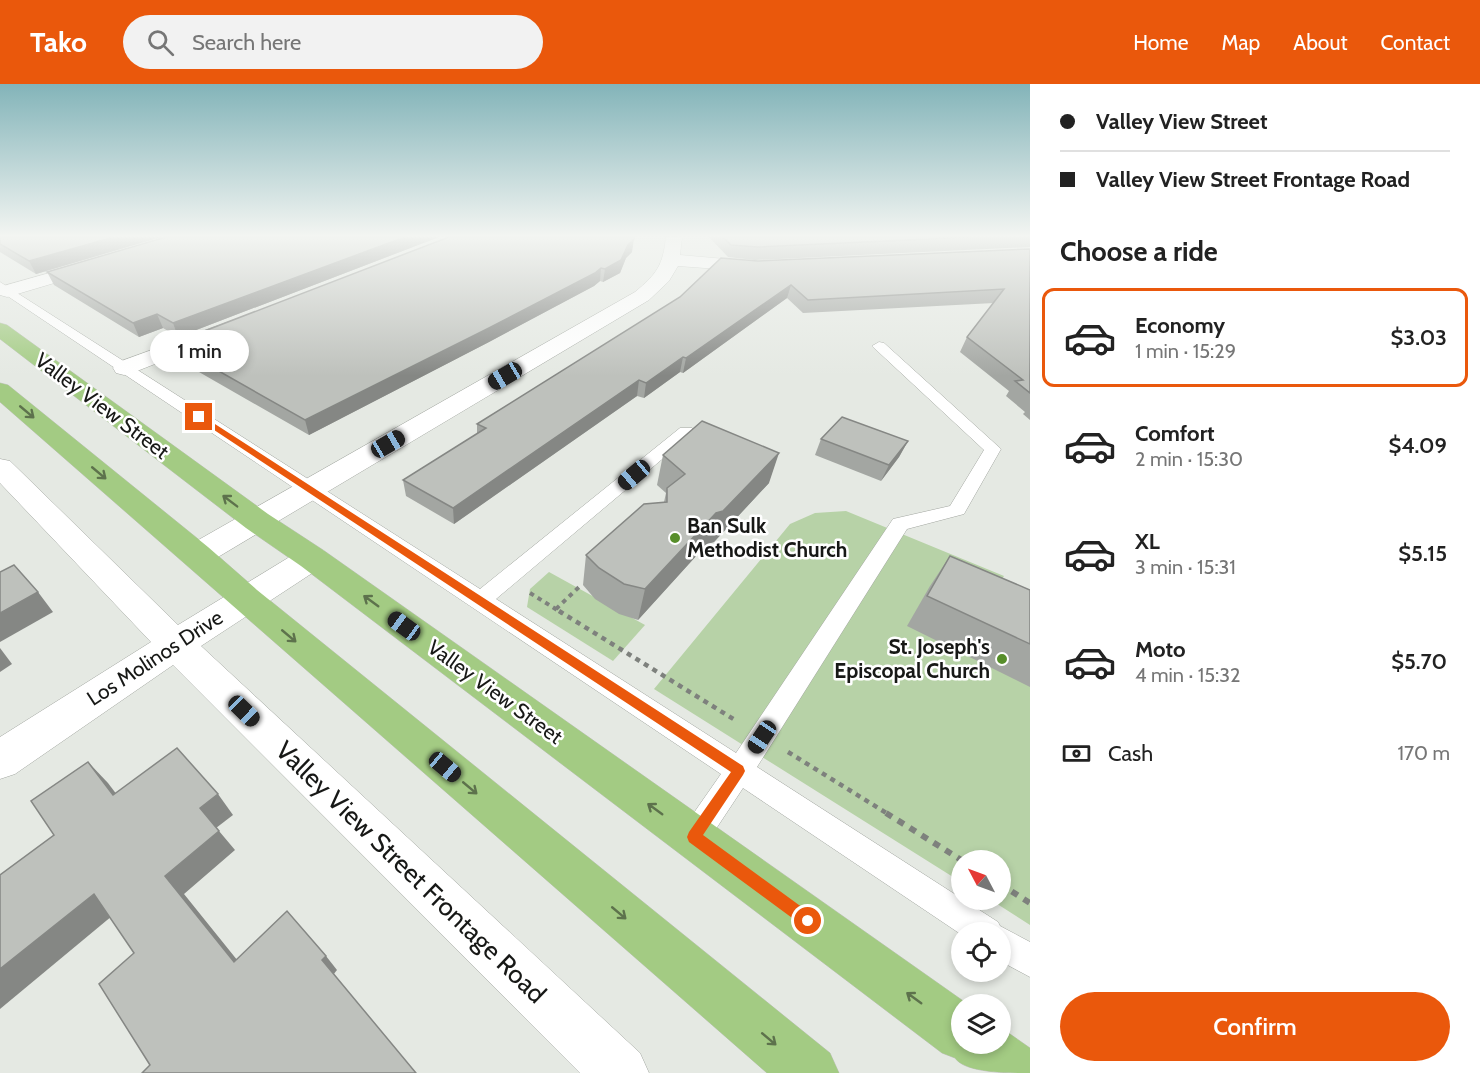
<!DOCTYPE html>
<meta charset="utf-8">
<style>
:root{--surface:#fff;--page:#f2f2f2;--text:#222;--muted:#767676;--line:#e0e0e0;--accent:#ea580c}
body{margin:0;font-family:Cabin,sans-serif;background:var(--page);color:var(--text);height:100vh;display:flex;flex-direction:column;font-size:22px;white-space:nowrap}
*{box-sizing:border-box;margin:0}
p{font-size:20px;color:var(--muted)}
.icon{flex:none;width:33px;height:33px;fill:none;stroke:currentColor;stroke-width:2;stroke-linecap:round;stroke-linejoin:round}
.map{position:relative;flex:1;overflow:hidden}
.side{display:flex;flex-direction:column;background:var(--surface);width:450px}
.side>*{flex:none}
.banner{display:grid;align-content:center;height:132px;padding:0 30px;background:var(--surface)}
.needle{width:39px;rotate:311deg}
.tools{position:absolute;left:951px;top:766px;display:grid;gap:12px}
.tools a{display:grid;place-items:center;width:60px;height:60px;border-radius:50%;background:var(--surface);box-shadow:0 3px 9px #0003;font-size:30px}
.end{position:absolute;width:27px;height:27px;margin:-14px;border:8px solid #ea580c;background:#fff;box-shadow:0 0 0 3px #fff}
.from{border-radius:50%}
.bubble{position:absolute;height:42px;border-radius:21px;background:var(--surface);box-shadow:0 3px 9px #0003;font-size:20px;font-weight:600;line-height:42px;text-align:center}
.car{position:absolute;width:18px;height:36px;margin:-18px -9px;border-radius:8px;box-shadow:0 0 4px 2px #0007;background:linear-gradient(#222 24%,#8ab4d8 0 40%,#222 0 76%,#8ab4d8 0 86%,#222 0)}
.banner b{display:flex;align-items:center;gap:21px;height:57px;font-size:22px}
.banner b+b{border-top:2px solid var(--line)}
.banner i{width:15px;height:15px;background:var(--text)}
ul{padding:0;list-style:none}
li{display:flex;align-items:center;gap:18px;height:99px;margin:0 12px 9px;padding:0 18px;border:3px solid transparent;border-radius:12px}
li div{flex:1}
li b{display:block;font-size:22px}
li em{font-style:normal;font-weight:600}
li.active{border-color:var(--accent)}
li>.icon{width:54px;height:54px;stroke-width:1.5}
h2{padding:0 30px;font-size:27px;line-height:72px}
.pay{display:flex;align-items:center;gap:15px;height:66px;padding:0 30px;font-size:22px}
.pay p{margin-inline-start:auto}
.action{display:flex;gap:12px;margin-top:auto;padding:12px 30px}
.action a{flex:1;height:69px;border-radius:36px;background:var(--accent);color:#fff;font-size:24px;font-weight:600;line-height:69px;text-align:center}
header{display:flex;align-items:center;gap:36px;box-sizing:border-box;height:84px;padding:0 30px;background:var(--accent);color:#fff}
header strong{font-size:28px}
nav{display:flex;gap:33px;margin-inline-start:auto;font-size:21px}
.search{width:420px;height:54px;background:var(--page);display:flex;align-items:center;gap:15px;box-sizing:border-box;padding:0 21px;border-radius:33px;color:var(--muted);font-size:22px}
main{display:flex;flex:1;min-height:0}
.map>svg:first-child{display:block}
.green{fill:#b7d2a7}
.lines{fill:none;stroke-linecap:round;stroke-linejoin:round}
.lane-casing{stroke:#a2a6a0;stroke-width:1}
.street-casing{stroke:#a2a6a0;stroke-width:1}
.primary-casing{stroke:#c3c3c2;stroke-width:1}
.path-far2{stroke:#7e817d;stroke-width:4;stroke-dasharray:4.5 4.5;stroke-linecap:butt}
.path-far1{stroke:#7e817d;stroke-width:4.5;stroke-dasharray:5 5;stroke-linecap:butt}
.path{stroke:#7e817d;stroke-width:6;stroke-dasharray:7 7;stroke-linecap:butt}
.lane{fill:#fff;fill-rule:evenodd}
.street{fill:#fff;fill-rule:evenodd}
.primary{fill:#a3cb83;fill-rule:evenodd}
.wall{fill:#a3a6a2}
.shaded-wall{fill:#858784}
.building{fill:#bec1bc;stroke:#858784;stroke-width:1.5}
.oneway{stroke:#5d724c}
.route{fill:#ea580c}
.poi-dot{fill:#578e2a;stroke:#fff;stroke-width:2}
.labels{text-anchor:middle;stroke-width:5;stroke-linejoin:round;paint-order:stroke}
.street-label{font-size:21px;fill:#171816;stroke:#fff}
.poi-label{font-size:21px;font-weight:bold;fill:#171816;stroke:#fff;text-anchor:start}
.near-street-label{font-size:26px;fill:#171816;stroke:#fff}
</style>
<header>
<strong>Tako</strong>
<div class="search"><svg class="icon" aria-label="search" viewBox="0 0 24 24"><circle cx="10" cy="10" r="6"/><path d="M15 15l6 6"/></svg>Search here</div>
<nav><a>Home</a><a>Map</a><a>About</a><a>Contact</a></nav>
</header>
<main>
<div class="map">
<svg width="1030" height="989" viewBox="0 0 1030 989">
<rect width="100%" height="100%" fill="#e5e9e3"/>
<g class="green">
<polygon points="846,427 1004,492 982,526 1030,548 1030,841 991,816 1000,816 1000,777 962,777 961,798 654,605 790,440 815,429"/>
<polygon points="549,488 645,541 613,577 527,523 530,505"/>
</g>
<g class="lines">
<defs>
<polygon id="lane" points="0,198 480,505 680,344 692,344 694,347 692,350 496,515 736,669 893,435 950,422 984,366 872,262 879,258 884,259 1001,365 964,430 907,445 757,683 998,838 1000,842 1030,858 1030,893 1000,877 1000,849 962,849 962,851 743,704 704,763 694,767 684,763 679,753 684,743 721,690 0,207"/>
<g id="street">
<path d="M 666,153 L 682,153 L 680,171 L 759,178 L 765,179 L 768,183 L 765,187 L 759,188 L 678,182 L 669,197 L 649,216 L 208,479 L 197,482 L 186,479 L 181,471 L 186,463 L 635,208 C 657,190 663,181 666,153 Z"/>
<polygon points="92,177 98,178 101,182 98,186 14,211 7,213 0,211 0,203"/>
<polygon points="237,235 244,237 247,241 244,245 132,289 124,291 116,289 113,284 116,279"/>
<polygon points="0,375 10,377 178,541 301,466 312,463 323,466 328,474 323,482 201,562 640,969 649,989 580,989 173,581 15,690 0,695 0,653 151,558 0,399"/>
</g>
<g id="primary">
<path d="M 0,239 L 7,241 L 268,430 L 323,466 L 969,921 L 962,921 L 962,960 L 1000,960 L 1000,943 L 1030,964 L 1030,989 C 1008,989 965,989 955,974 L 942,969 L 301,482 L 246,444 L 0,255 Z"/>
<polygon points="0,299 8,301 208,463 257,506 830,969 839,989 767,989 0,318"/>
</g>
</defs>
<use href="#lane" class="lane-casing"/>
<use href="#street" class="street-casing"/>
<use href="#primary" class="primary-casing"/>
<g class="path-far2">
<polyline points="530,509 562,529"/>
<polyline points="556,525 579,503"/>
</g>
<g class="path-far1">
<polyline points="559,527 735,636"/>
<polyline points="788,668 888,730"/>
</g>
<g class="path">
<polyline points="886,729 963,777"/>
<polyline points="1000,800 1030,819"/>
</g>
<use href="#lane" class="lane"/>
<use href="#street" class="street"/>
<use href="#primary" class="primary"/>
</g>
<g class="wall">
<polygon points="0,153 161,153 36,190 0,168"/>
<polygon points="166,153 439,153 178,253 163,244 139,253 54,201 47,188"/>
<polygon points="709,153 1030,153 1030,163 755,176 728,173"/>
<polygon points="1030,165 1030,336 1023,330 1025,328 1006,312 1009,307 960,268 967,253 994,219 803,229 787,214 683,289 680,288 644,314 637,312 454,440 406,412 403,396 477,350 477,340 758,177"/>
<polygon points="632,168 626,174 620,189 603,198 600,197 594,202 489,258 309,351 199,288 194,273 205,268 199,265 194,251"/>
<polygon points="821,355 908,357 899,373 881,397 815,371"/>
<polygon points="663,371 769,399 714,458 707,460 638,536 619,530 595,515 583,501 586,471 664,418 666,409 657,401"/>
<polygon points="950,472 1030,506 1030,603 907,542 930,502"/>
</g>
<g class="shaded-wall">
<polygon points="114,153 161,153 36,190 29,177"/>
<polygon points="405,153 439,153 178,253 173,239"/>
<polygon points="634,155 632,168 626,174 620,189 603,198 605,185"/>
<polygon points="601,184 600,197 594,202 489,258 309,351 305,336"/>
<polygon points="791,201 787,214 683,289 686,274"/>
<polygon points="157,230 163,244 139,253 133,239"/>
<polygon points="683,273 680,288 644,314 646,299"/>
<polygon points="639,296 637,312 454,440 453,424"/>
<polygon points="908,357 899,373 881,397 889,381"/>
<polygon points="779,369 769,399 714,458 707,460 638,536 645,505 716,429"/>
<polygon points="38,508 53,528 0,558 0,529"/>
<polygon points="0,564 12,580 0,588"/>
<polygon points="88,678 108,699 133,732 113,711"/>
<polygon points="218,710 233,731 216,744 200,724"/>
<polygon points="219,747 235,766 184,810 250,892 234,878 165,792"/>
<polygon points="94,810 118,827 0,925 0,885"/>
<polygon points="326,872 337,886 333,891 322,876"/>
</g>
<g class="building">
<polygon points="0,153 114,153 29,177 0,160"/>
<polygon points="166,153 405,153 173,239 157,230 133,239 47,188"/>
<polygon points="449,153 634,153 634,155 628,161 621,176 605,185 601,184 595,189 489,244 305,336 194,273 217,264 194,251"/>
<polygon points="723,153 971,153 758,163 731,161"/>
<polygon points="1030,165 1030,309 1015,297 1023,296 967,253 1004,205 808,216 791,201 686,274 683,273 646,299 639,296 453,424 403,396 486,344 477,340 680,213 721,174 758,177"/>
<polygon points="842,333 908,357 889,381 821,355"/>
<polygon points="702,337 779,369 723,427 716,429 645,505 624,500 599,484 586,471 644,420 667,418 667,404 685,390 663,371"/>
<polygon points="950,472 1030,506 1030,560 927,512"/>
<polygon points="14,481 38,508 0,529 0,488"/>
<polygon points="177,664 218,710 200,724 219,747 165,792 234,878 287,827 326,872 322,876 416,989 142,989 150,981 99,900 134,869 94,810 0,885 0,791 54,751 31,717 88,678 113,711"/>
</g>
<defs><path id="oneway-shaft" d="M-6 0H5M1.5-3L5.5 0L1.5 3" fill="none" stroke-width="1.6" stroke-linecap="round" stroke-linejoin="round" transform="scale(1.5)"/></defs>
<g class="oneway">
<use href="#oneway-shaft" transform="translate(27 328) rotate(40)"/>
<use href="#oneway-shaft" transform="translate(99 389) rotate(40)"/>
<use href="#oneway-shaft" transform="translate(230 417) rotate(-143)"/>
<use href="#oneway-shaft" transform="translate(371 517) rotate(-144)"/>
<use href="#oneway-shaft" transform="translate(289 552) rotate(40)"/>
<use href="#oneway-shaft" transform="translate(470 704) rotate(40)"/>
<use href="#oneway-shaft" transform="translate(655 725) rotate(-144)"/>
<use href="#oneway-shaft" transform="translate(619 829) rotate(40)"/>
<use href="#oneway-shaft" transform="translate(914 914) rotate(-144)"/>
<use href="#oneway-shaft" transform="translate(769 955) rotate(40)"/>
</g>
<linearGradient id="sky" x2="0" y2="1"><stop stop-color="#83b4b9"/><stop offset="0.52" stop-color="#f3f5f2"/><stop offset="1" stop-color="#f3f5f2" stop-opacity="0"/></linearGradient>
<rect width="1030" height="292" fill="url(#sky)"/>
<polygon class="route" points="196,331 201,331 743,682 745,687 743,691 703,751 814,832 816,837 814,842 808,844 803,842 689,758 687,753 689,748 731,688 196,334"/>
<g class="poi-dot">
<circle cx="675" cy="454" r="6"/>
<circle cx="1002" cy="575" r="6"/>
</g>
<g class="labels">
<g class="street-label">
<text transform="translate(102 322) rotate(37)" y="7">Valley View Street</text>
<text transform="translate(155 574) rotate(-33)" y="7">Los Molinos Drive</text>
<text transform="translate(495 608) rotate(36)" y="7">Valley View Street</text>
</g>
<g class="poi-label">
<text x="687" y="449">Ban Sulk<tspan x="687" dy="24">Methodist Church</tspan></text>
<text x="990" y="570" text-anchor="end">St. Joseph's<tspan x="990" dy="24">Episcopal Church</tspan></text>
</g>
<g class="near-street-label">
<text transform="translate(411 788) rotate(44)" y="9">Valley View Street Frontage Road</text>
</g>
</g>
</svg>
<div class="tools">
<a><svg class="needle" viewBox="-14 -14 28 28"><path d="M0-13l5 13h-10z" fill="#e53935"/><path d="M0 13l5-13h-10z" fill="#767676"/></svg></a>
<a><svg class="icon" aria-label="locate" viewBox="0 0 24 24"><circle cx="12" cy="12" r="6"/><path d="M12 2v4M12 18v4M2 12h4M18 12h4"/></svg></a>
<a><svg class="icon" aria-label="layers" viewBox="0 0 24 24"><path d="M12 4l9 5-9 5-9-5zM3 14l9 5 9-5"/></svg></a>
</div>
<i class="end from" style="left:808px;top:837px"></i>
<i class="end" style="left:199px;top:333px"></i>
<div class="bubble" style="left:150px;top:246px;width:99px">1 min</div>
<i class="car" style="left:505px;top:292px;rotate:240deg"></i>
<i class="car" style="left:388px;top:360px;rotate:60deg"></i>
<i class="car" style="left:634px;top:391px;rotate:230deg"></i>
<i class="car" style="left:404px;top:542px;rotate:306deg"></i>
<i class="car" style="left:244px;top:627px;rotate:134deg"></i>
<i class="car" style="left:762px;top:653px;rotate:214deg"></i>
<i class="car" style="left:445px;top:683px;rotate:130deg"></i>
</div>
<section class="side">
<div class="banner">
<b><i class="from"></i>Valley View Street</b>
<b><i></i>Valley View Street Frontage Road</b>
</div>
<h2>Choose a ride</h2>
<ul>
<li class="active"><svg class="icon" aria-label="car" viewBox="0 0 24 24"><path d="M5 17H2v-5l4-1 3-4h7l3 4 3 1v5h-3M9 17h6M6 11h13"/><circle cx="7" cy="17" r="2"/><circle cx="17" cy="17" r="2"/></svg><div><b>Economy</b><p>1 min · 15:29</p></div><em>$3.03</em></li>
<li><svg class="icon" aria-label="car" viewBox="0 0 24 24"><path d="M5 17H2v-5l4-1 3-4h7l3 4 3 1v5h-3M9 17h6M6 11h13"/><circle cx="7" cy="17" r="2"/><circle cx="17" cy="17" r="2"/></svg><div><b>Comfort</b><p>2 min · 15:30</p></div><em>$4.09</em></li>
<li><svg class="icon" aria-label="car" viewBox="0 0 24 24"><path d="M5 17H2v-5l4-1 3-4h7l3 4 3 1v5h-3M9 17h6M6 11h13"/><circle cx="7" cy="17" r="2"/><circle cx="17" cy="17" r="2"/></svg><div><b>XL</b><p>3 min · 15:31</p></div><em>$5.15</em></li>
<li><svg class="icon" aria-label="car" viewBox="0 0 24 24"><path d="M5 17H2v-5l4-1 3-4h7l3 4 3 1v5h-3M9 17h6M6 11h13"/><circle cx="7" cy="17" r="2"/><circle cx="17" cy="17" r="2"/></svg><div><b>Moto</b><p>4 min · 15:32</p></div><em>$5.70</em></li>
</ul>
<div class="pay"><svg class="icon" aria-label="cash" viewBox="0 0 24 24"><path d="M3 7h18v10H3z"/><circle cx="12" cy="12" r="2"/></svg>Cash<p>170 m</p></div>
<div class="action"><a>Confirm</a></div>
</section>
</main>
